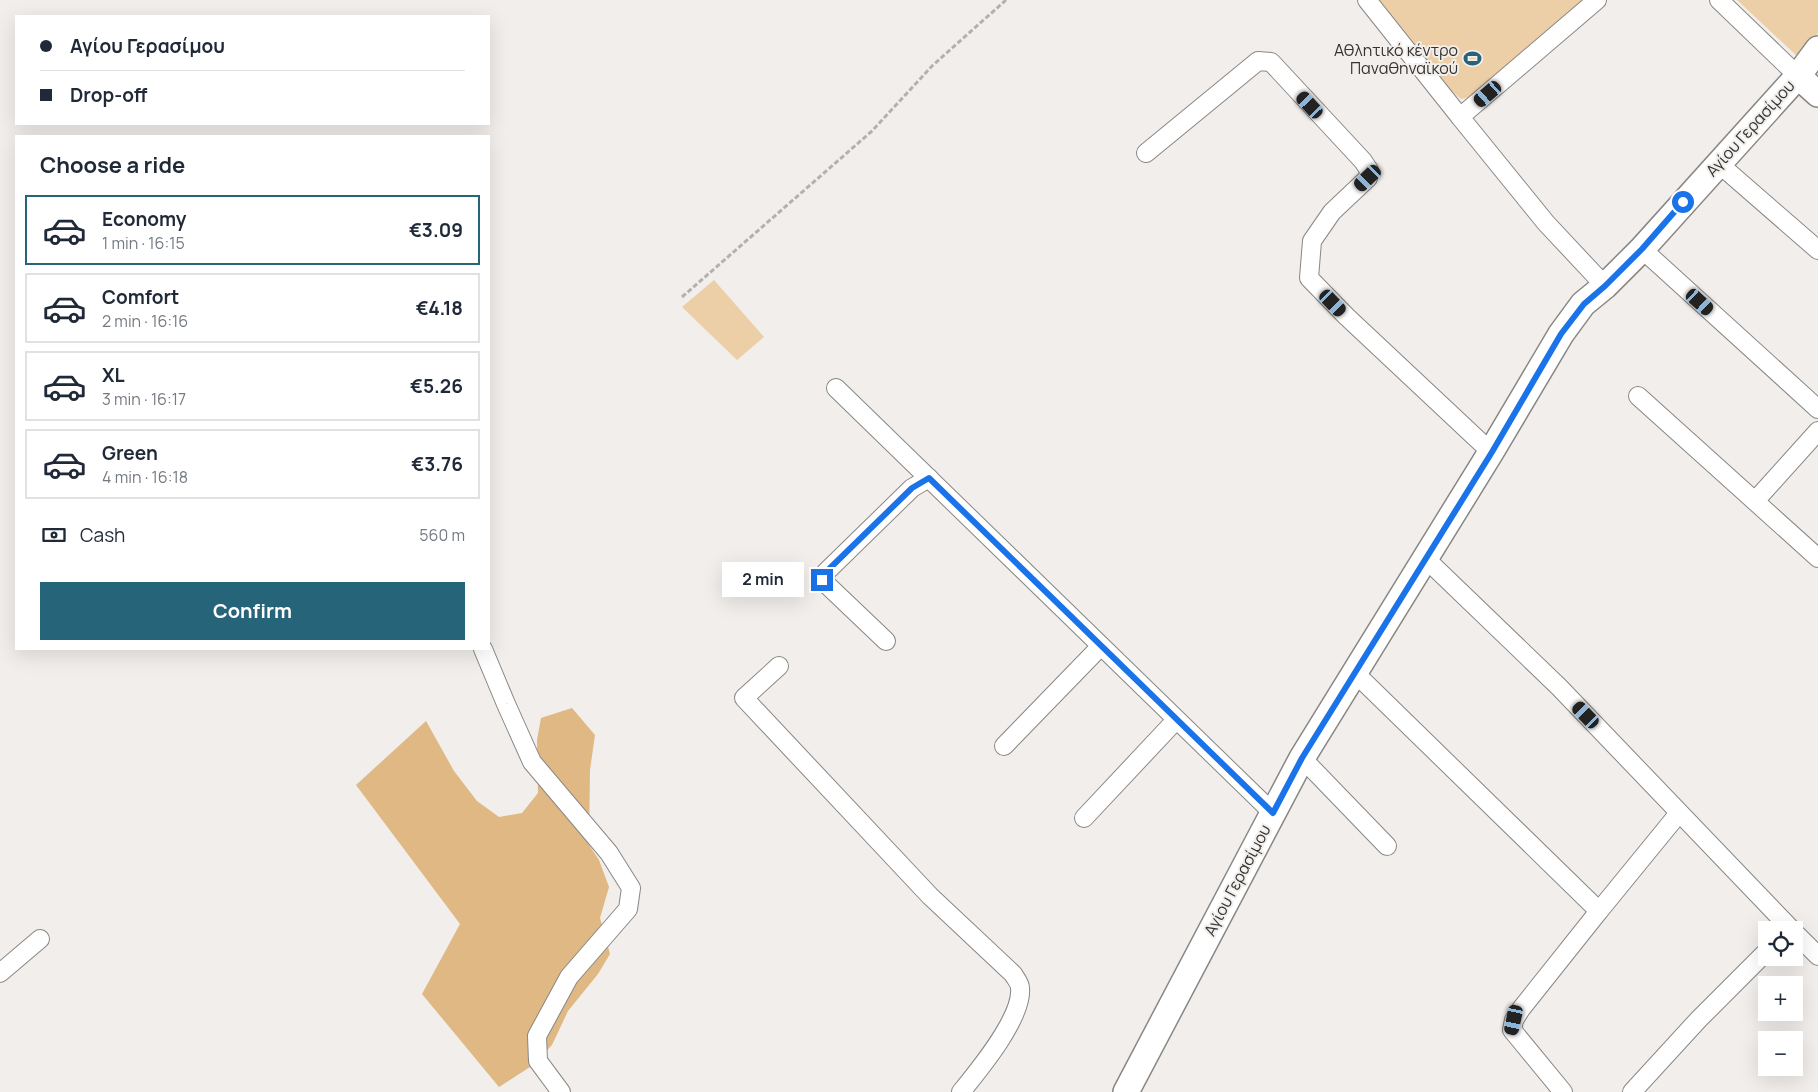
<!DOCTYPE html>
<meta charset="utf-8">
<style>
:root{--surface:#fff;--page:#f2f2f3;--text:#1f2937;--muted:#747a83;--line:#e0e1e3;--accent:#26647a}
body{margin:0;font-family:Manrope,sans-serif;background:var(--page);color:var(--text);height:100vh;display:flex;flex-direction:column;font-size:19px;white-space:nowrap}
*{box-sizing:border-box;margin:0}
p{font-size:16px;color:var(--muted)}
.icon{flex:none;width:28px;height:28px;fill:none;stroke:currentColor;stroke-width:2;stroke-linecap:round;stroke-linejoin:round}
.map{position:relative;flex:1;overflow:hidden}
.panel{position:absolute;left:15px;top:135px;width:475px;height:515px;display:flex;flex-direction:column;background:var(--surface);border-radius:0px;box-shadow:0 5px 20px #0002}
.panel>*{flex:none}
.banner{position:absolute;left:15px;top:15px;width:475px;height:110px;border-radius:0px;box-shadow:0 5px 20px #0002;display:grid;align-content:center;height:110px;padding:0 25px;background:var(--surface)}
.tools{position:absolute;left:1758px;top:921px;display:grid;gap:10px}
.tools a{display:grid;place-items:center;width:45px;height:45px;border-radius:0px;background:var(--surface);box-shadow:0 5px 20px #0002;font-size:25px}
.end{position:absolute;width:22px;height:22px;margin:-11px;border:6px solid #1a73e8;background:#fff;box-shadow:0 0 0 2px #fff}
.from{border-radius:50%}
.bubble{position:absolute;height:35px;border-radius:0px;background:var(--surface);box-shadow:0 5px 20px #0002;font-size:16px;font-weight:700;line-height:35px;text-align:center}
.car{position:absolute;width:15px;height:30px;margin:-15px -8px;border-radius:6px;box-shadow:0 0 4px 1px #0007;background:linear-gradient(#222 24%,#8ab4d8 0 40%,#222 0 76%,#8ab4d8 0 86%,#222 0)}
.banner b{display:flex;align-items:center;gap:18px;height:48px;font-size:19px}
.banner b+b{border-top:1px solid var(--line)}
.banner i{width:12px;height:12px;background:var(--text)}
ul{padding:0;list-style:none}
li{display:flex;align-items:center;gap:15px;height:70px;margin:0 10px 8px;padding:0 15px;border:2px solid var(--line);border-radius:0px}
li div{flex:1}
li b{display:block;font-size:19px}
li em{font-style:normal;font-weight:700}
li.on{border-color:var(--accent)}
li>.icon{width:45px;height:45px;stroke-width:1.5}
h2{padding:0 25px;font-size:22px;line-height:60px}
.pay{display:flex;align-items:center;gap:12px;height:55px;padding:0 25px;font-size:19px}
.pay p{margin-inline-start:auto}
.action{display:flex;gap:10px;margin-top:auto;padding:10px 25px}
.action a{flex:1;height:58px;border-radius:0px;background:var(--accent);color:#fff;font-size:20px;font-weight:700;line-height:58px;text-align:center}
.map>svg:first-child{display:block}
.green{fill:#edcfa7}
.forest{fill:#dfb883}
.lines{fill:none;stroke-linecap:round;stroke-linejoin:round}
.street-casing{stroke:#898784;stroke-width:20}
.secondary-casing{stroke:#898784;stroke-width:28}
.path{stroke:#b3b0ae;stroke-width:3;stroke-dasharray:5 2.5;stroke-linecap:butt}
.street{stroke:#fff;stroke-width:18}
.secondary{stroke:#fff;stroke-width:25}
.route{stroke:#1a73e8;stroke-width:6}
.labels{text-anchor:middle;stroke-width:4;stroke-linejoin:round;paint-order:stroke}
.poi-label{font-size:16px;fill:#343331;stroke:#f1eeeb;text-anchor:end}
.street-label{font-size:16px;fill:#343331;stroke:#f1eeeb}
</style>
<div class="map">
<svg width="1818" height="1092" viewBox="0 0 1818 1092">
<rect width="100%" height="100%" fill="#f1eeeb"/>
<g class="green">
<polygon points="1378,0 1585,0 1477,96 1461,99 1448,88"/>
<polygon points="1737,0 1818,0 1818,33 1798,57"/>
<polygon points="714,280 764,337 737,360 682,307"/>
</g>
<polygon class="forest" points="572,708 595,735 590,770 589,845 599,860 609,887 600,918 610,954 598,974 568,1011 552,1045 533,1065 499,1087 422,994 460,924 356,785 426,721 454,771 477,801 499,817 522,813 538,793 537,740 541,718"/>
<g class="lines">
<defs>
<g id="street">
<polyline points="1367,0 1460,117"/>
<polyline points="1597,0 1460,117 1546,223 1605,286"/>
<polyline points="1719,0 1798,76"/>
<polyline points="1146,153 1258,61 1271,62 1363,161 1369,170 1368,178 1332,212 1312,241 1309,278 1346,316 1491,452"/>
<polyline points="1718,163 1818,250"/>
<polyline points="1642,249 1818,409"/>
<polyline points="836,388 1273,813"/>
<polyline points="1638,396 1818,558"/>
<polyline points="1755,501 1818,431"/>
<polyline points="1425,558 1559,687 1792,930"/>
<polyline points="886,641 822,580 826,572 912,488 929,478"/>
<polyline points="483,649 506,704 532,762 609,853 631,888 628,909 569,977 537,1036 538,1061 561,1092"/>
<path d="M 779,666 L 744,698 L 930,896 L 1013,974 C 1016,979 1020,983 1020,988 C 1023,1017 979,1070 961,1092"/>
<polyline points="1355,673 1599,911 1679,813"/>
<polyline points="1004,746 1101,646"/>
<polyline points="1302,758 1387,846"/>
<polyline points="1084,818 1176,720"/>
<polyline points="1794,932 1818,956"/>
<polyline points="0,973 40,939"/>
<polyline points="1563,1092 1512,1030 1514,1020 1521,1009 1599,911"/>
<polyline points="1632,1092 1699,1019 1766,952"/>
</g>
<g id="secondary">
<polyline points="1798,76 1818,94"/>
<polyline points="1126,1092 1302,758 1491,452 1561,334 1583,304 1605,286 1642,249 1798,76 1818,49"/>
</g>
</defs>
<use href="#street" class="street-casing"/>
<use href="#secondary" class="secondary-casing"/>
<polyline class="path" points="682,297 872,131 932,66 1006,0"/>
<use href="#street" class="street"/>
<use href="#secondary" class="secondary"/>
</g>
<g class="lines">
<polyline class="route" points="822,580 826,572 912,488 929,478 1273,813 1302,758 1492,452 1561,334 1584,304 1605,286 1642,249 1683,202"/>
</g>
<defs>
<symbol id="stadium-bare" viewBox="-9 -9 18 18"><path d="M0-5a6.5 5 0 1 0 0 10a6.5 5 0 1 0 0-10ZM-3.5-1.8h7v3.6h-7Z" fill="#26647a" stroke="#f1eeeb" stroke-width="2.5" paint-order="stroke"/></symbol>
</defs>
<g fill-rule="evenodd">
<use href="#stadium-bare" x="1460" y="46" width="25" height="25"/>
</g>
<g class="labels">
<g class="poi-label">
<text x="1458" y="56">Αθλητικό κέντρο<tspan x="1458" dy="18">Παναθηναϊκού</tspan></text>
</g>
<g class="street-label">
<text transform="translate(1750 128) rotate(-48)" y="6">Αγίου Γερασίμου</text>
<text transform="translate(1237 880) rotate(-62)" y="6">Αγίου Γερασίμου</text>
</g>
</g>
</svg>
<div class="tools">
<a><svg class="icon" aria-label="locate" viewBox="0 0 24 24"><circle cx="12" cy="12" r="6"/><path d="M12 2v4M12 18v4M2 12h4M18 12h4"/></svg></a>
<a>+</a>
<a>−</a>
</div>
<i class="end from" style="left:1683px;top:202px"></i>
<i class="end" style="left:822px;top:580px"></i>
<div class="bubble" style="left:722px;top:562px;width:82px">2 min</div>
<i class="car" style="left:1488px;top:94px;rotate:229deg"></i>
<i class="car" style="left:1310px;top:105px;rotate:317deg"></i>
<i class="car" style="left:1368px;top:178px;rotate:226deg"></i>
<i class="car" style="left:1700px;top:302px;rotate:132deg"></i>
<i class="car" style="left:1333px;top:303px;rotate:136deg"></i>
<i class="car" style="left:1586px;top:715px;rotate:316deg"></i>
<i class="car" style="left:1514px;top:1020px;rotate:192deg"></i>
<div class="banner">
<b><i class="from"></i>Αγίου Γερασίμου</b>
<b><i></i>Drop-off</b>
</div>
<section class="panel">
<h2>Choose a ride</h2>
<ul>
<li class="on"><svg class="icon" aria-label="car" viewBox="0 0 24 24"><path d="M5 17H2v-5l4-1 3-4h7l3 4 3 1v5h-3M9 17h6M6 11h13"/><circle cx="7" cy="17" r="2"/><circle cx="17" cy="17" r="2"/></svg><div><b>Economy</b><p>1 min · 16:15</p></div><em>€3.09</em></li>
<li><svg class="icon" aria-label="car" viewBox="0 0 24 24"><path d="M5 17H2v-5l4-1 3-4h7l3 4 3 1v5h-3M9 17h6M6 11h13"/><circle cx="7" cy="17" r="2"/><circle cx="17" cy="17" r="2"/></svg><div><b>Comfort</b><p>2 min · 16:16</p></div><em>€4.18</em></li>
<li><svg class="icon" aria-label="car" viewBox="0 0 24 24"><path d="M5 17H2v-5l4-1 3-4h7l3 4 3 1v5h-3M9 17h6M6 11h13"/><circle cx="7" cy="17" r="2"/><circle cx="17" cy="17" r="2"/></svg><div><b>XL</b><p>3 min · 16:17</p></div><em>€5.26</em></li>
<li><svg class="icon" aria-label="car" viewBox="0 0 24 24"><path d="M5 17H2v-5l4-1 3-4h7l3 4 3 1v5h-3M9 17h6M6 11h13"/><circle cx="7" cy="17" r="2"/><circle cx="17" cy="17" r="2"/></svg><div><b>Green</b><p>4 min · 16:18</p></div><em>€3.76</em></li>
</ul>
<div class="pay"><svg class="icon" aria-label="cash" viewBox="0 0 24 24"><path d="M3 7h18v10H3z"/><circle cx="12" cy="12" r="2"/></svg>Cash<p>560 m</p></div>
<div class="action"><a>Confirm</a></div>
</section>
</div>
